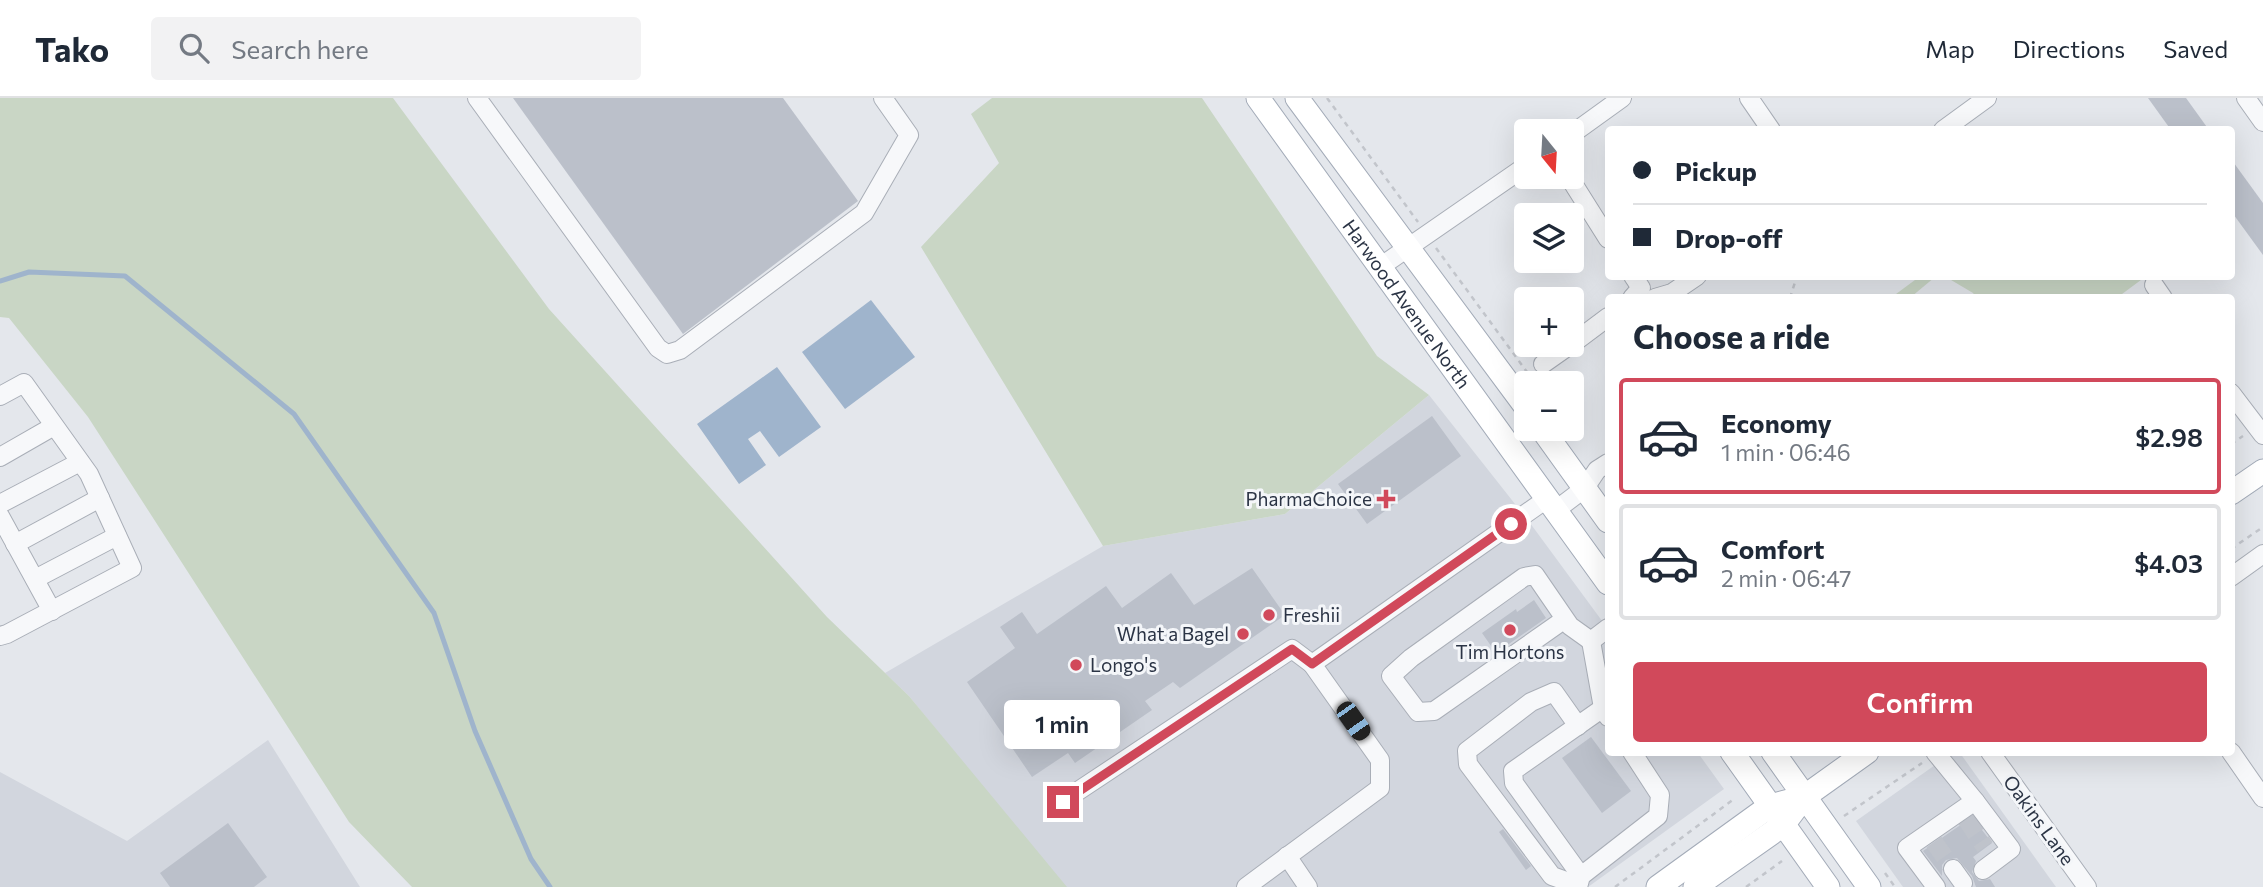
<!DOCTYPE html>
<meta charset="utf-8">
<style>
:root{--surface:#fff;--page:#f2f2f3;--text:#1f2937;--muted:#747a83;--line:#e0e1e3;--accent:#d1495b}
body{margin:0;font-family:Commissioner,sans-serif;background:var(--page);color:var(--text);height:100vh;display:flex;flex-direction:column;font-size:26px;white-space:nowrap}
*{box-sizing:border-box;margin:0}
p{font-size:23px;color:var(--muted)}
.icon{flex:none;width:38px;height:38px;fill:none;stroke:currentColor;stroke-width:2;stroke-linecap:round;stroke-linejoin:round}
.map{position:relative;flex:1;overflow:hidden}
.drawer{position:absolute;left:1605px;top:196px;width:630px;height:462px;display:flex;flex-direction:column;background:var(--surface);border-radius:7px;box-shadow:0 7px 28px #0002}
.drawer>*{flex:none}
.guide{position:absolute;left:1605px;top:28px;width:630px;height:154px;border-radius:7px;box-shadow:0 7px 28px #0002;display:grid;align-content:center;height:154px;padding:0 28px;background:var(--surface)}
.needle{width:46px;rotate:162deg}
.controls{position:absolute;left:1514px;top:21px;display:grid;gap:14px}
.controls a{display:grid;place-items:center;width:70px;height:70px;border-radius:7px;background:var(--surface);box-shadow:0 7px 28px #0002;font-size:35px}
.end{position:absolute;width:32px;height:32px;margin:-16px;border:9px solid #d1495b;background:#fff;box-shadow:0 0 0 4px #fff}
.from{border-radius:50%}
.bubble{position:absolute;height:49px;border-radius:7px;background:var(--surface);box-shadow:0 7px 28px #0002;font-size:23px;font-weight:600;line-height:49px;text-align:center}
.car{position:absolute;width:21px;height:42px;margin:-21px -10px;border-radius:9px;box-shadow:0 0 5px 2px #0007;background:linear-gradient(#222 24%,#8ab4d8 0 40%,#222 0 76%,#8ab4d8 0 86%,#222 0)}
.guide b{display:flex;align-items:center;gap:24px;height:66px;font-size:26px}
.guide b+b{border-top:2px solid var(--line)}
.guide i{width:18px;height:18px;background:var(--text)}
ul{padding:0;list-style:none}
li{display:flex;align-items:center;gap:21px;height:116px;margin:0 14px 10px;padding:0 14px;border:4px solid var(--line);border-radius:7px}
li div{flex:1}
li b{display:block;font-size:26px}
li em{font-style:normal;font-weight:600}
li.active{border-color:var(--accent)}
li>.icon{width:63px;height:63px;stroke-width:1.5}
h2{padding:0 28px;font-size:32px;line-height:84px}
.action{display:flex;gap:14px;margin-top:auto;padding:14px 28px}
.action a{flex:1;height:80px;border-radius:7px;background:var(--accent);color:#fff;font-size:28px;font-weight:600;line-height:80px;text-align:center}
header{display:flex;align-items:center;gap:42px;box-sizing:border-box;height:98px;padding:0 35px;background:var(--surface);border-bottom:2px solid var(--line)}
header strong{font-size:33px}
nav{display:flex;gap:38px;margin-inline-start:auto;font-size:24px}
.search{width:490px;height:63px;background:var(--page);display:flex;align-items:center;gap:18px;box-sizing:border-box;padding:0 24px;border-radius:7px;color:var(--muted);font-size:26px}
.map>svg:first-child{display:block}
.built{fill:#d2d6de}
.green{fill:#c9d6c5}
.water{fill:#9fb4cc}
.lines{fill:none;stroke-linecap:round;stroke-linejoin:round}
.stream{stroke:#9fb4cc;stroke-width:5}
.building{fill:#bbc0ca}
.minor-tunnel{stroke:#bfc3cb;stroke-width:18;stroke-dasharray:18 9;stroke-linecap:butt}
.minor-casing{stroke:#a9aeb7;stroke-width:20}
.major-casing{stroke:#a3abb8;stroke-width:25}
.path{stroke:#c2c5cb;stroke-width:2.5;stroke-dasharray:5 5;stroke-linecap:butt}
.minor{stroke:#f7f8fa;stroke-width:18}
.major{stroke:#fff;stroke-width:23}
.route{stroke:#d1495b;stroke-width:9}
.poi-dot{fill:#d1495b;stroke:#f4f6f9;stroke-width:2.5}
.labels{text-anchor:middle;stroke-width:6;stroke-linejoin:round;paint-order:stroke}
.street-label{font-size:19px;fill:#2b3445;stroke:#f4f6f9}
.poi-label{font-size:19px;fill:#2b3445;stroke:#f4f6f9;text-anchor:end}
</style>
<header>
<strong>Tako</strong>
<div class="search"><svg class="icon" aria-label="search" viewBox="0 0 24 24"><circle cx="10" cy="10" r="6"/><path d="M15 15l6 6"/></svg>Search here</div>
<nav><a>Map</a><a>Directions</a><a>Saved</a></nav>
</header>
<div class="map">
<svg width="2263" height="789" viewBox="0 0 2263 789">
<rect width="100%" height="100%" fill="#e4e7ec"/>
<g class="built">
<polygon points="1429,297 1530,425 1608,531 1608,654 1698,655 1724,691 1588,789 1064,789 909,598 885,575 1103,448 1285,416"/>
<polygon points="268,642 360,789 0,789 0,674 127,743"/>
<polygon points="1952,655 1960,655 2056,789 1903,789 1856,723"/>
</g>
<g class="green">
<polygon points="0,0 393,0 549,211 827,519 909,598 1067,789 412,789 349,724 88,319 9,220 0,219"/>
<polygon points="992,0 1202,0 1377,258 1429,297 1285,416 1103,448 921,149 999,65 971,16"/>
<polygon points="1919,179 1935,179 1911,199 1892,199"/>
<polygon points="1946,179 2145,179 2118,199 1976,199 1973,195"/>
</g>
<g class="water">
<polygon points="871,202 915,259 845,311 802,254"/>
<polygon points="777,269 821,329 779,359 760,333 748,341 766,367 739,386 697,326"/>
</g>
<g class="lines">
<polyline class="stream" points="0,183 29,174 125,178 294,316 434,515 475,633 531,761 550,789"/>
</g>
<g class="building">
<polygon points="513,0 783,0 858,103 683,236"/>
<polygon points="2148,0 2186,0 2209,32 2171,32"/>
<polygon points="2231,61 2263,105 2263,157 2231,113"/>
<polygon points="1432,318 1461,358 1367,426 1338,386"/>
<polygon points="1252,470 1285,517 1180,590 1173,584 1145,603 1152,612 1075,665 1068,655 1032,679 967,584 1015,550 1000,529 1022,514 1037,536 1106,488 1122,510 1171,475 1194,507"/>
<polygon points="1534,502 1546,520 1496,555 1482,535 1516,511 1517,514"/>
<polygon points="1591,639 1631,693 1602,715 1562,660"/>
<polygon points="1972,719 1992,745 1973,759 1976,763 1972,774 1979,783 1990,781 1995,789 1976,789 1972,778 1957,760 1946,762 1942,767 1942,778 1923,753"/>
<polygon points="228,725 267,779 254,789 170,789 160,775"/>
<polygon points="1503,731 1531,768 1526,772 1499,734"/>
</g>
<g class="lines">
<g class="minor-tunnel">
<polyline points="1966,721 1985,749"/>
<polyline points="1934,744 1953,771"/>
</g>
<defs>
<g id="minor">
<polyline points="477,0 658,250 667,256 680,252 864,115 909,37 883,0"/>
<polyline points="1749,0 1771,32"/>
<polyline points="2246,0 2263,24"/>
<polyline points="1943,32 1987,0"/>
<polyline points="1572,36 1622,0"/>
<polyline points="1569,79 1608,141"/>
<polyline points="1380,169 1526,68"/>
<polyline points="2154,187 2163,200"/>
<polyline points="1632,200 1641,190 1633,178"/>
<polyline points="1655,200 1672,195 1697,178"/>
<polyline points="1572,246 1608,219"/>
<polyline points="1543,266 1570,247"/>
<polyline points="2231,295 2263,337"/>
<polyline points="0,298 24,285 89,376 132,470 7,536 0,538"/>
<polyline points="0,359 54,328"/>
<polyline points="0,406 80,364"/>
<polyline points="1556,412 1585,390 1597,372 1608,365"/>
<polyline points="0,418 52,513"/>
<polyline points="15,446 100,400"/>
<polyline points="2231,479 2263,456"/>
<polyline points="35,481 117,438"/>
<polyline points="1565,521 1434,613 1418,614 1391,578 1411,560 1524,479 1535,477 1570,528 1591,543"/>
<polyline points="1608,530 1591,543 1603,610 1608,619"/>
<polyline points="1935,654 1975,703 1907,750 1936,789"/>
<polyline points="1990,654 2087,789"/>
<polyline points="2231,654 2263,700"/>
<polyline points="1063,703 1292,551 1312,566"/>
<polyline points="1975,703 2011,751 1983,772"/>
<polyline points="1287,758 1308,789"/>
<polyline points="1953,771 1963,785"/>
<polyline points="1581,778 1514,685 1513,673 1603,610"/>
<polyline points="1577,787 1552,778 1468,666 1467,653 1531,604 1554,594 1578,628"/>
<polyline points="1246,789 1380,690 1380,662 1312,566 1548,400"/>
<polyline points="1578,789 1581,778 1658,718 1660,697 1632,654"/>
</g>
<g id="major">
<path id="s1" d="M 1258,0 L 1608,485"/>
<polyline points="1297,0 1526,309"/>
<polyline points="1542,331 1608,423"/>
<polyline points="2231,395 2263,373"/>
<polyline points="1732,654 1828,789"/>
<polyline points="1773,654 1869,789"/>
<polyline points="1658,789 1770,708 1804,699"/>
<polyline points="1695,789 1783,727 1804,699 1867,654"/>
</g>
</defs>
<use href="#minor" class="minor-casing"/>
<use href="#major" class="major-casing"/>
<g class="path">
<polyline points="1327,0 1418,124"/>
<polyline points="1436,150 1527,274"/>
<polyline points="1790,200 1797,178"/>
<polyline points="2231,346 2243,338"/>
<polyline points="2231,451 2263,429"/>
<polyline points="1844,718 1922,665"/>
<polyline points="1885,775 1895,789"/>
<polyline points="1615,789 1734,701"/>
<polyline points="1746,789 1782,763"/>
</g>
<use href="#minor" class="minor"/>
<use href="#major" class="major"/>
</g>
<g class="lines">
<polyline class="route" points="1063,704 1292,551 1312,566 1511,426"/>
</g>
<g class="poi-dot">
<path d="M1382.5 390.5h7v7h7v7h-7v7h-7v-7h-7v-7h7z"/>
<circle cx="1269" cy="517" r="7"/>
<circle cx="1510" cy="532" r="7"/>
<circle cx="1243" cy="536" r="7"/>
<circle cx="1076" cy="567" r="7"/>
</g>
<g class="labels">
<g class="street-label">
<text dy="7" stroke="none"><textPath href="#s1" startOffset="254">Harwood Avenue North</textPath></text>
<text transform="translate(2039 722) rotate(54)" y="7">Oakins Lane</text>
</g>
<g class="poi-label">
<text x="1372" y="408">PharmaChoice</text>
<text x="1283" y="524" text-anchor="start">Freshii</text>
<text x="1229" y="543">What a Bagel</text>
<text x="1510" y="561" text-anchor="middle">Tim Hortons</text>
<text x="1090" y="574" text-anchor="start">Longo's</text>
</g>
</g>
</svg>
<div class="controls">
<a><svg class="needle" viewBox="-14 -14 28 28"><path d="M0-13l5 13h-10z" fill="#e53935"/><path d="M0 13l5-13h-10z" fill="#747a83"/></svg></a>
<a><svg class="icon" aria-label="layers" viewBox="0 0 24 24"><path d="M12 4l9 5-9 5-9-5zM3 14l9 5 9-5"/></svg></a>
<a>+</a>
<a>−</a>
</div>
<i class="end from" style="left:1511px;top:426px"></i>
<i class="end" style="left:1063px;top:704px"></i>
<div class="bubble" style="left:1004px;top:602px;width:116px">1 min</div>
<i class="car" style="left:1353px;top:623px;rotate:145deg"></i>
<div class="guide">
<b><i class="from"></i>Pickup</b>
<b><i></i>Drop-off</b>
</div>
<section class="drawer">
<h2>Choose a ride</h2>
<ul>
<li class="active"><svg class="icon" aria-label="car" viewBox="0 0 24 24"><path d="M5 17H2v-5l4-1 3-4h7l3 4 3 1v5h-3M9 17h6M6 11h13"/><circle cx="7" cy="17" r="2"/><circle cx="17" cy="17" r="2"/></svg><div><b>Economy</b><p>1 min · 06:46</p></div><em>$2.98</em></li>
<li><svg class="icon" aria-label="car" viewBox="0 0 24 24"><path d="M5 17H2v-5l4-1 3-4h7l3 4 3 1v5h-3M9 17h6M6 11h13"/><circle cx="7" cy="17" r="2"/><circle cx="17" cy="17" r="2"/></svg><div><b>Comfort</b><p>2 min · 06:47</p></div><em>$4.03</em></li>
</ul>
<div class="action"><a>Confirm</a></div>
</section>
</div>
